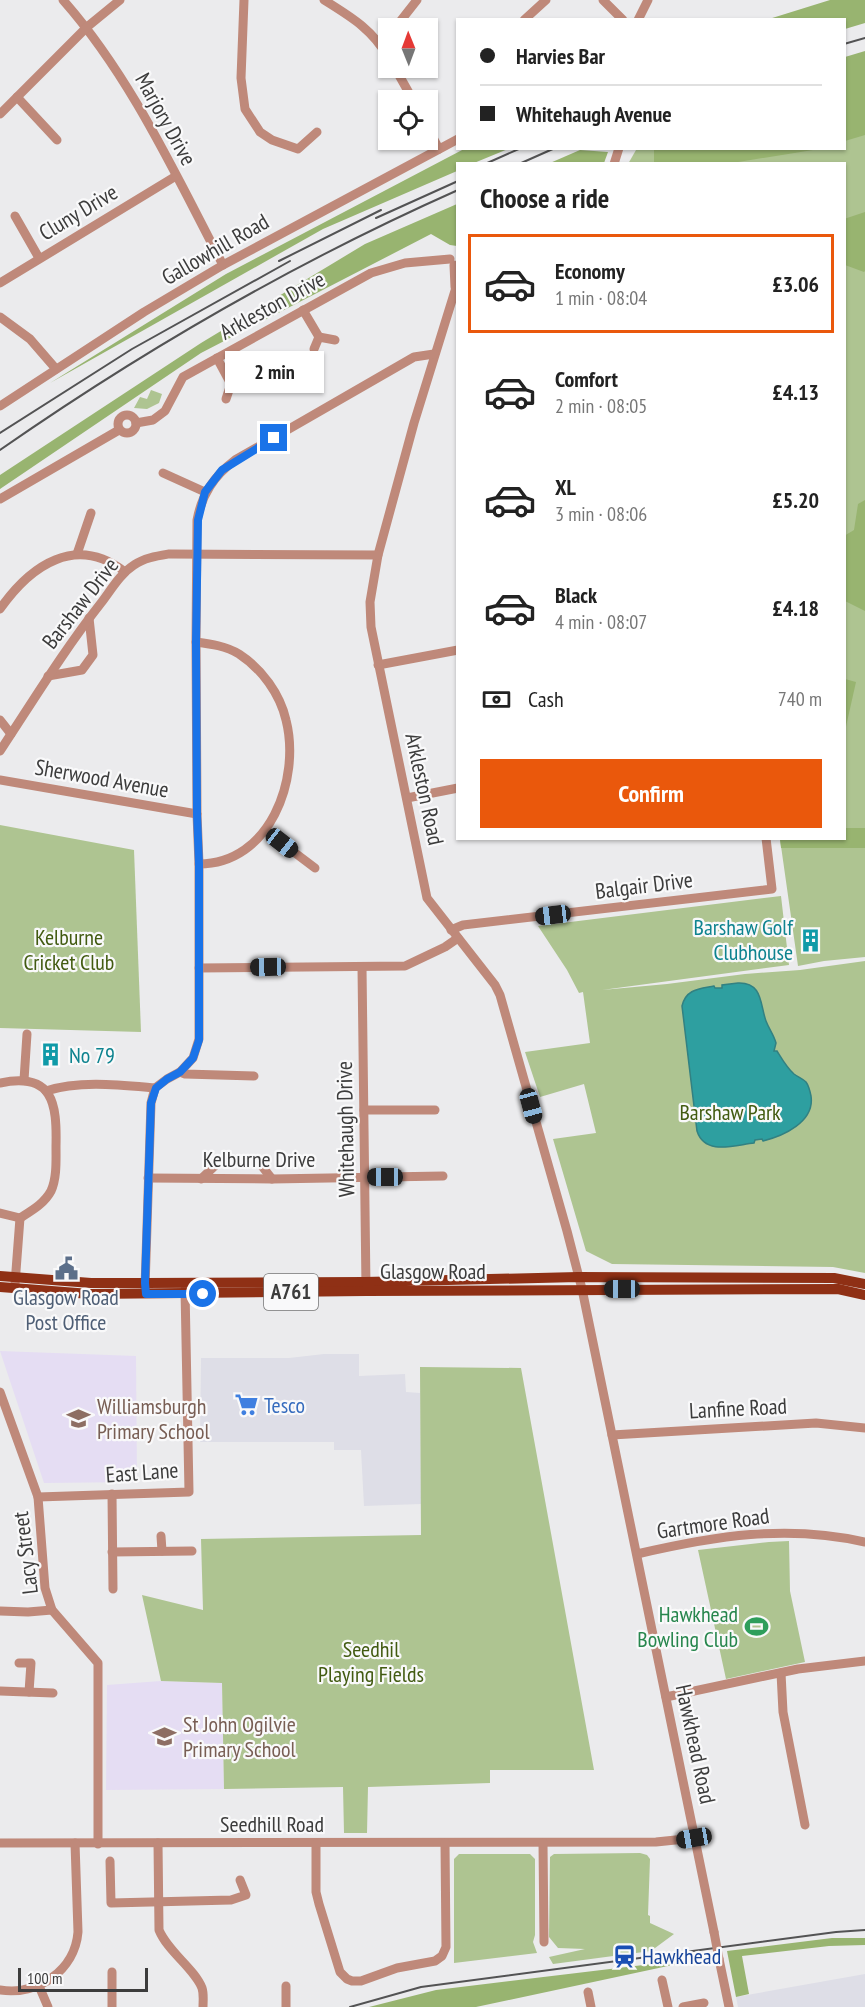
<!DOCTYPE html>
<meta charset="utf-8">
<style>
:root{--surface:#fff;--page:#f6f6f6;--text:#222;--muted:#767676;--line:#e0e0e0;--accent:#ea580c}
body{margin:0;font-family:"PT Sans Narrow",sans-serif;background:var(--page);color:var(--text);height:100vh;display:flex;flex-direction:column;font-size:22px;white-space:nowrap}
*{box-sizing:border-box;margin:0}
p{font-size:20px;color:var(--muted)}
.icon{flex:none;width:33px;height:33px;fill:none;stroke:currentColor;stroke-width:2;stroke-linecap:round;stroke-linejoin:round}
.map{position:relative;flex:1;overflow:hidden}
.sheet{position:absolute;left:456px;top:162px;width:390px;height:678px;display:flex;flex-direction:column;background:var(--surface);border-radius:0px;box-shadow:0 2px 4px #0004}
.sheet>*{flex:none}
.hud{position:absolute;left:456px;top:18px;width:390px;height:132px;border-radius:0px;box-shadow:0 2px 4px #0004;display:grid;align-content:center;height:132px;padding:0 24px;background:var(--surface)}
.needle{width:39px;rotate:359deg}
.tools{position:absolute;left:378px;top:18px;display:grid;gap:12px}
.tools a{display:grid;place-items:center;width:60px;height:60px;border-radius:0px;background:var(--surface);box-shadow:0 2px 4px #0004;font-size:30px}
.scale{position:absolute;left:18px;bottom:15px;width:130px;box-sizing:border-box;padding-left:6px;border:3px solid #3c3c3c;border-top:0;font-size:16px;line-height:21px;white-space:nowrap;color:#3c3c3c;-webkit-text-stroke:4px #f9f9fa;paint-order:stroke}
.end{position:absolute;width:27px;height:27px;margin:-14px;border:8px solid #1a73e8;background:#fff;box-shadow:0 0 0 3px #fff}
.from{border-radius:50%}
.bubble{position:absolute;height:42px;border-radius:0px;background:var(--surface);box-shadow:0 2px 4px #0004;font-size:20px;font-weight:700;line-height:42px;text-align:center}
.car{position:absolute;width:18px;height:36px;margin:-18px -9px;border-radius:8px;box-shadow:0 0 4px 2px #0007;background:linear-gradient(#222 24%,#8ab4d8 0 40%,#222 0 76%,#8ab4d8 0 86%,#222 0)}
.hud b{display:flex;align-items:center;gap:21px;height:57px;font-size:22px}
.hud b+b{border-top:2px solid var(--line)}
.hud i{width:15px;height:15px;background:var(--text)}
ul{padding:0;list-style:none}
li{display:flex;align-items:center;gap:18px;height:99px;margin:0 12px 9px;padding:0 12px;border:3px solid transparent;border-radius:0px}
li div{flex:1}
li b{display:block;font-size:22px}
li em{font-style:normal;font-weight:700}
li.selected{border-color:var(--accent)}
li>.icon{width:54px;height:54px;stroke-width:1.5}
h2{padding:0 24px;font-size:27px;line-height:72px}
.pay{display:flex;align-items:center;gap:15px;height:66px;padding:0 24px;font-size:22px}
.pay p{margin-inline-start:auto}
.cta{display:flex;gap:12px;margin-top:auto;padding:12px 24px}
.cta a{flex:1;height:69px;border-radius:0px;background:var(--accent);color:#fff;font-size:24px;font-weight:700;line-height:69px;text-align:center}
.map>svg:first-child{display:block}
.built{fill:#dedee7}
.education{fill:#e5ddf3}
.green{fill:#aec491}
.forest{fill:#98b470}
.water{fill:#2e9fa0;stroke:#328182;stroke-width:1.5}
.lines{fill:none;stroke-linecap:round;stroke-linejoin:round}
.minor{stroke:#bf897a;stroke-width:9}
.major{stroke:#8f3015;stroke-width:10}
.rail{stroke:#535354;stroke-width:2}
.minor-bridge{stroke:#bf897a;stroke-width:9}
.route{stroke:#1a73e8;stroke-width:8}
.labels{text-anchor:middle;stroke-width:4.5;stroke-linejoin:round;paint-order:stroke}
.shield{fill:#f9f9fa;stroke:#757575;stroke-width:1.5}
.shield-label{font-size:21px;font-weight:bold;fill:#3c3c3c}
.street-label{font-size:22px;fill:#3c3c3c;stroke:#f9f9fa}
.culture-label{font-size:22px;fill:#0d838f;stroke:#f9f9fa;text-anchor:end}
.park-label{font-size:22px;fill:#425b11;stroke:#f9f9fa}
.service-label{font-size:22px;fill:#4e5e75;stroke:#f9f9fa}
.shop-label{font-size:22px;fill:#366cbe;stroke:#f9f9fa;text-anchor:start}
.education-label{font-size:22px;fill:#785e54;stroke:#f9f9fa;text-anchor:start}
.leisure-label{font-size:22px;fill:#27864d;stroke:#f9f9fa;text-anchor:end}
.transit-label{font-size:22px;fill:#164399;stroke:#f9f9fa;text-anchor:start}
</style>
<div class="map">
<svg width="865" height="2007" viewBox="0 0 865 2007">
<rect width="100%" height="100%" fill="#ebebed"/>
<g class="built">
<polygon points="324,1354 359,1354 359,1376 405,1374 406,1392 420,1393 421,1504 364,1506 361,1450 334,1450 334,1442 200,1442 201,1358 289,1358"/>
<polygon points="865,1974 865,2007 738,2007 736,1997"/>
</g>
<g class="education">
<polygon points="0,1351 136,1356 137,1482 44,1483"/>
<polygon points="161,1681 222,1683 224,1789 106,1790 107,1685"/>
</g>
<g class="green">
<polygon points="865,115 865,957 824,961 798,966 780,839 844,838 844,164 689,164 747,149 844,148 845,123"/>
<polygon points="644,149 654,149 654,163 628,164 636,150"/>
<polygon points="151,390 162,394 159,403 147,409 134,408 140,397 147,399"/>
<polygon points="0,825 134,850 141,1032 0,1028"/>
<polygon points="781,896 789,965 602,990 667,984 745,974 800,970 865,961 865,1273 833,1267 612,1264 586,1251 553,1139 596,1133 584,1084 540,1097 525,1052 590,1043 583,992 579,993 567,970 538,926"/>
<polygon points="420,1367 521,1368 594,1770 490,1770 490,1783 368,1787 367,1833 344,1833 343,1787 224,1789 222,1683 161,1681 142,1595 203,1610 201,1539 421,1535"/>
<polygon points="789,1541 790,1591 805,1662 726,1679 698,1550 769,1542"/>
<polygon points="640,1853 647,1855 650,1859 648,1915 650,1916 650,1923 674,1934 651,1951 553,1964 549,1957 585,1949 558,1948 549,1937 550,1857 554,1854"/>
<polygon points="459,1854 530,1854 535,1859 535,1935 533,1942 537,1953 454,1963 454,1859"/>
</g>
<g class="forest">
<polygon points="830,0 865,0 865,23 845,29 844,20 769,19"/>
<polygon points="865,51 865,135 845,141 845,57"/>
<polygon points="464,149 508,149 474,163 458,164 457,171 323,229 50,383 226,274"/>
<polygon points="654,149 654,148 819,149 732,163 654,163"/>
<polygon points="580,150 608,152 604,163 550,163"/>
<polygon points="457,204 457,246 450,245 431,234 201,353 0,489 0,475 201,343 365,244"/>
<polygon points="865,212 865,271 864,272 845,265 844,219"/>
<polygon points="865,500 865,611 845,601 844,536 854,530 858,504"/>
<polygon points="845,679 856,682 845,731 844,679"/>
<polygon points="845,828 865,828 865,848 781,848 780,839 844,838"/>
<polygon points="832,1938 865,1938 865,1945 829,1946 742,1956 749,1994 736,1997 727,1951"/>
<polygon points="710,1957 476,2007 369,2007 436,1990"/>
</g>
<path class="water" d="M 738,983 C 763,982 760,1005 766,1021 C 769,1029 774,1035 776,1043 L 774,1051 L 777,1051 C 782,1059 787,1068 794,1074 C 798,1077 803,1079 806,1082 C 809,1086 810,1091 811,1096 C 815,1122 783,1136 763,1141 L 762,1139 L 755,1140 L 754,1143 C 735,1145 705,1156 697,1131 L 682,1006 C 686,989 699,989 714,986 L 715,988 L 722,988 L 722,985 Z"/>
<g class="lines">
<g class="minor">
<path d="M 63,0 C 131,77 175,174 223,265"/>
<polyline points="244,0 241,78 245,109 260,132 272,140 298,149 317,132"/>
<path d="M 324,0 C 351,17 372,29 388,57"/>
<polyline points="603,0 623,20"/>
<polyline points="524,20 546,0"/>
<polyline points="638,20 648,0"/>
<polyline points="395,28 417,0"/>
<polyline points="395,68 413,100"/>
<polyline points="17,97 57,140"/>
<polyline points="0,114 87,27 120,0"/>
<polyline points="428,128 439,149"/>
<polyline points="614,164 619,148"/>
<polyline points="15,216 39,258"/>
<polyline points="454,265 455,287"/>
<polyline points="458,281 414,423 378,555 370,602 371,627 427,898 495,985 500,995 567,1231 582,1289 714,1932"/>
<polyline points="0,283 176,176"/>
<polyline points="303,310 319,337"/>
<polyline points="0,317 30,339 56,369"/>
<polyline points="314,349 319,337 335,340"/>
<polyline points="217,358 231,384"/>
<polyline points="226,399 231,384 249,387"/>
<polyline points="0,406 144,312 223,265 458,139"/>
<circle cx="127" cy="424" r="9"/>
<polyline points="136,423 153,420 165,411 183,377 371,273 405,263 450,259"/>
<polyline points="163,473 205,492"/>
<polyline points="0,499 119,430"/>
<polyline points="77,554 91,513"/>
<path d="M 0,609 C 31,565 76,534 125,572"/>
<path d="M 196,642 C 211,644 226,646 239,654 C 262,669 280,694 286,720 C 301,779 270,864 199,864"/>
<polyline points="378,665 458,650"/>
<polyline points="48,676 82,670 93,655 89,618"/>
<polyline points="0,720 11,734"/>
<path d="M 0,751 C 33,701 64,650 101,603 C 111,590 120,574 134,565 C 144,558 157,556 169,554 L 378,555"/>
<polyline points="0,780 197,814"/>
<polyline points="407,798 458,788"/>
<polyline points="266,831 315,868"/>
<polyline points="451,930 463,925 772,889 766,838"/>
<polyline points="362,967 366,1288"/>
<polyline points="199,968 405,966 445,947 458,938"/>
<polyline points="180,1072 185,1074 254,1076"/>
<polyline points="24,1080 27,1034"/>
<path d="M 0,1083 C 53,1072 57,1103 56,1146 C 56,1160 57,1178 51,1191 C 44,1204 31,1211 20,1218 L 0,1213"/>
<path d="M 46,1091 C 79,1080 121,1085 155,1088"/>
<polyline points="364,1110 435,1110"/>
<polyline points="148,1178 272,1179 443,1176"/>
<polyline points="201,1179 221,1160 258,1161 272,1179"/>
<polyline points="15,1284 20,1218"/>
<path d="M 145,1288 L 151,1103 L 155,1088 L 167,1079 L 180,1072 L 193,1058 L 199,1039 L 199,864 L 197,814 L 196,642 L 197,520 C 202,494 214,476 235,460 L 414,357 L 434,354"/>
<polyline points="0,1392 38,1497 45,1588 52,1610 98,1663 98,1844"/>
<polyline points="612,1435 816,1423 865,1428"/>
<polyline points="112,1494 113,1589"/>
<polyline points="38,1497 189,1492 185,1289"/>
<polyline points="161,1536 162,1551"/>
<polyline points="112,1552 192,1551"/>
<path d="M 637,1554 C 714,1536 787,1524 865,1542"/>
<polyline points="0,1611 28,1612 52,1610"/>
<polyline points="19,1663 31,1663 29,1692"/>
<polyline points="781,1673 783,1712 805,1825"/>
<polyline points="0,1691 53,1693"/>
<polyline points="666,1697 798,1669 865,1661"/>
<polyline points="0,1843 656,1842 695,1838"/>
<path d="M 158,1843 L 159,1930 C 168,1952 194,1968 202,1988 C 204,1994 203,2001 203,2007"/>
<polyline points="543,1843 544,1942"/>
<polyline points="316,1844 316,1892 319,1904 340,1972 347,1979 352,1981 361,1981 397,1968 435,1961 442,1956 446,1947 445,1843"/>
<polyline points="110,1861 111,1903 231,1900 246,1895 240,1880"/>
<polyline points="719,1959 729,2007"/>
<polyline points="112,1972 112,2007"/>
<polyline points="662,1980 668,2007"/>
<polyline points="39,1986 48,2007"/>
<polyline points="286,1986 286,2007"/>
<path d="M 0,1990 C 38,1996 75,1970 78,1932 L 75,1843"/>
<polyline points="588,1992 591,2007"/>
<polyline points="683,2007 704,2003"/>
</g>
<g class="major">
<polyline points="0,1276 91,1283 145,1283 365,1282 578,1277 834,1278 865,1284"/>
<polyline points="0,1287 90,1294 366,1291 838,1289 865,1295"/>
</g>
<g class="rail">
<polyline points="844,44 865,38"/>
<polyline points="485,164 521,148"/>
<polyline points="519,164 555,148"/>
<polyline points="376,218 458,181"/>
<polyline points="279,261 381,210"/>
<polyline points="0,433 132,349 290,261"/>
<path d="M 0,450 C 145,349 296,262 458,190"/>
<polyline points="350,2007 421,1987 836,1932 865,1930"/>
</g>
<polyline class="minor-bridge" points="714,1932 719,1959"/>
</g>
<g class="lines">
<polyline class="route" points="203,1294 146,1294 145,1283 151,1103 156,1088 167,1079 180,1072 193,1058 199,1040 199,864 197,814 196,642 198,520 205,492 222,470 274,438"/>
</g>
<defs>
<symbol id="building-bare" viewBox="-9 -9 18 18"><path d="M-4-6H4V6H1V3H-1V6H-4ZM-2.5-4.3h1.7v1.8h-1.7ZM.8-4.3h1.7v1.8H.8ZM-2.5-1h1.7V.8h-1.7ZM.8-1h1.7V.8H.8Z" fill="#0f9aa8" stroke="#f9f9fa" stroke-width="2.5" paint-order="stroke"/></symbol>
<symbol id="civic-bare" viewBox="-9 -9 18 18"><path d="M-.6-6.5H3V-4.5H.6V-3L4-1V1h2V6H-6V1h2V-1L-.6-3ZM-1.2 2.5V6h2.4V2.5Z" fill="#5c6f8a" stroke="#f9f9fa" stroke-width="2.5" paint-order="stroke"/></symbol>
<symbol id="supermarket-bare" viewBox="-9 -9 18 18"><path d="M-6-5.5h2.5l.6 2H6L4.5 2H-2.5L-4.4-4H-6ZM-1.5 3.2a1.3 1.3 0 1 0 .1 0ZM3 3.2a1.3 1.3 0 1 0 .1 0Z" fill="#3f7fe0" stroke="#f9f9fa" stroke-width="2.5" paint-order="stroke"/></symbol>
<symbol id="school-bare" viewBox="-9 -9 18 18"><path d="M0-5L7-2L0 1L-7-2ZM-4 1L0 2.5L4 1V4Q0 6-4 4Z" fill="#8d6e63" stroke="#f9f9fa" stroke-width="2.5" paint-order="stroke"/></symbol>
<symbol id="stadium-bare" viewBox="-9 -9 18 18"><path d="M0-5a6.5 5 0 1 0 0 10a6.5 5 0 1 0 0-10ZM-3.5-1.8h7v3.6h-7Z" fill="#2e9e5b" stroke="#f9f9fa" stroke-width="2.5" paint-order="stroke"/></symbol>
<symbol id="station-bare" viewBox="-9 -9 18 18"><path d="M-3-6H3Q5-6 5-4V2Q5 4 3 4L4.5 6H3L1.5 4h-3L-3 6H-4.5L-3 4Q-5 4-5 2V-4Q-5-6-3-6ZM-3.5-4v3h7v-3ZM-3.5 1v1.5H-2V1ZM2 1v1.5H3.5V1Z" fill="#1a4fb4" stroke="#f9f9fa" stroke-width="2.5" paint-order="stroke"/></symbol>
</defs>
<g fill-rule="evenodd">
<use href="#building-bare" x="794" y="924" width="33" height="33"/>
<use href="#building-bare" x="34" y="1038" width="33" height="33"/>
<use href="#civic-bare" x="50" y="1252" width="33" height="33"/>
<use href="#supermarket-bare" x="230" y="1388" width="33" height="33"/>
<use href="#school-bare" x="62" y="1402" width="33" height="33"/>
<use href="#stadium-bare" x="740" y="1610" width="33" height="33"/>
<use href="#school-bare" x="148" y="1720" width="33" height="33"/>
<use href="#station-bare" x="608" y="1940" width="33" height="33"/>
</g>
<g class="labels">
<rect class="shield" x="264" y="1274" width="54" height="36" rx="4.5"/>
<g class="shield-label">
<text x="291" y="1299">A761</text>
</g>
<g class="street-label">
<text transform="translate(166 119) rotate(61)" y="8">Marjory Drive</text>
<text transform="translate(78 212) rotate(-31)" y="8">Cluny Drive</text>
<text transform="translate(215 249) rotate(-30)" y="8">Gallowhill Road</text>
<text transform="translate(272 305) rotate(-29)" y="8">Arkleston Drive</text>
<text transform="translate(80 603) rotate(-52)" y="8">Barshaw Drive</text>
<text transform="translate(102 778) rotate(10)" y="8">Sherwood Avenue</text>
<text transform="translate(425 789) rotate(78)" y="8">Arkleston Road</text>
<text transform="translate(644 885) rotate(-7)" y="8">Balgair Drive</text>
<text transform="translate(345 1129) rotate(-91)" y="8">Whitehaugh Drive</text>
<text x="259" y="1167">Kelburne Drive</text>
<text x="433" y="1279">Glasgow Road</text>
<text transform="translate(738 1408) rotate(-3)" y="8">Lanfine Road</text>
<text transform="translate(142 1472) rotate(-4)" y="8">East Lane</text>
<text transform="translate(713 1523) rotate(-8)" y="8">Gartmore Road</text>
<text transform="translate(25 1553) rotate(-97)" y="8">Lacy Street</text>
<text transform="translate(696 1744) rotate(78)" y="8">Hawkhead Road</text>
<text x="272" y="1832">Seedhill Road</text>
</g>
<g class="culture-label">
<text x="793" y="935">Barshaw Golf<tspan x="793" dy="25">Clubhouse</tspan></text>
<text x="69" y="1063" text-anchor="start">No 79</text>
</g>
<g class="park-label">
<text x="69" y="945">Kelburne<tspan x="69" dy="25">Cricket Club</tspan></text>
<text x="730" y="1120">Barshaw Park</text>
<text x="371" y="1657">Seedhil<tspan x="371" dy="25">Playing Fields</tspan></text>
</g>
<g class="service-label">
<text x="66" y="1305">Glasgow Road<tspan x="66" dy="25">Post Office</tspan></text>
</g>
<g class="shop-label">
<text x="264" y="1413">Tesco</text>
</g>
<g class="education-label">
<text x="97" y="1414">Williamsburgh<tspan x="97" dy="25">Primary School</tspan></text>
<text x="183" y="1732">St John Ogilvie<tspan x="183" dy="25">Primary School</tspan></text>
</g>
<g class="leisure-label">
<text x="738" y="1622">Hawkhead<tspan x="738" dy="25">Bowling Club</tspan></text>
</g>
<g class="transit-label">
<text x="642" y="1964">Hawkhead</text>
</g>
</g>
</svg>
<div class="tools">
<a><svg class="needle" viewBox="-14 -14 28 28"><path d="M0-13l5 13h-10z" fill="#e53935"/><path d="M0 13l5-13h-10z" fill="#767676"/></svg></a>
<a><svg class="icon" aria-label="locate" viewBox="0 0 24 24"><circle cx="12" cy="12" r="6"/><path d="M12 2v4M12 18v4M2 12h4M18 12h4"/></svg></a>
</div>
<div class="scale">100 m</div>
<i class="end from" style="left:203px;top:1294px"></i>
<i class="end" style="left:274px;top:438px"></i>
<div class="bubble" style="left:225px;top:351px;width:99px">2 min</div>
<i class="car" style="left:282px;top:843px;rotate:128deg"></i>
<i class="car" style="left:553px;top:915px;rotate:263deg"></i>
<i class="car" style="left:268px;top:967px;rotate:269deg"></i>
<i class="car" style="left:531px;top:1106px;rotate:165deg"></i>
<i class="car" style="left:385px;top:1177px;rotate:270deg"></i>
<i class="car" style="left:622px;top:1289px;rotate:270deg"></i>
<i class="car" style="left:694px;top:1838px;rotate:260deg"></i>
<div class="hud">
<b><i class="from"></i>Harvies Bar</b>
<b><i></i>Whitehaugh Avenue</b>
</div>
<section class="sheet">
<h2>Choose a ride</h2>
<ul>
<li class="selected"><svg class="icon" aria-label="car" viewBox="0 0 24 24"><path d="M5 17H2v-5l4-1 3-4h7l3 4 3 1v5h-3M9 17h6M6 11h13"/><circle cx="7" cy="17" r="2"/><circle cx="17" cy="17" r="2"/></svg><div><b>Economy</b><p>1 min · 08:04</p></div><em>£3.06</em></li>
<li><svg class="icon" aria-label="car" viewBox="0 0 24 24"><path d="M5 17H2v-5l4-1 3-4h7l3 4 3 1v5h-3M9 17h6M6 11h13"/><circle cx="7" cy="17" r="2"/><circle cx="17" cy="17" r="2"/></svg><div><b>Comfort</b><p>2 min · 08:05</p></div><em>£4.13</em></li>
<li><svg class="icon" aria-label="car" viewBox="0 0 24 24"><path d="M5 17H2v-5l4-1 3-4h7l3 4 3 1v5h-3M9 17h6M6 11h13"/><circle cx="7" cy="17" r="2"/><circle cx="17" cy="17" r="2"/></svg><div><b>XL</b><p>3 min · 08:06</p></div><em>£5.20</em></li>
<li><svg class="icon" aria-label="car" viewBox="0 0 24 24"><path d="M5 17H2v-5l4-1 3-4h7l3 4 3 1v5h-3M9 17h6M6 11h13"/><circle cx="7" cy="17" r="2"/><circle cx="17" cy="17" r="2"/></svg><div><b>Black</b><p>4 min · 08:07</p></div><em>£4.18</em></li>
</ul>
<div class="pay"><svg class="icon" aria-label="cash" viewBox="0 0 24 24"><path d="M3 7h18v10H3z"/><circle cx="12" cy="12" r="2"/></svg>Cash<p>740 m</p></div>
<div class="cta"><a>Confirm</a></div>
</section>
</div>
